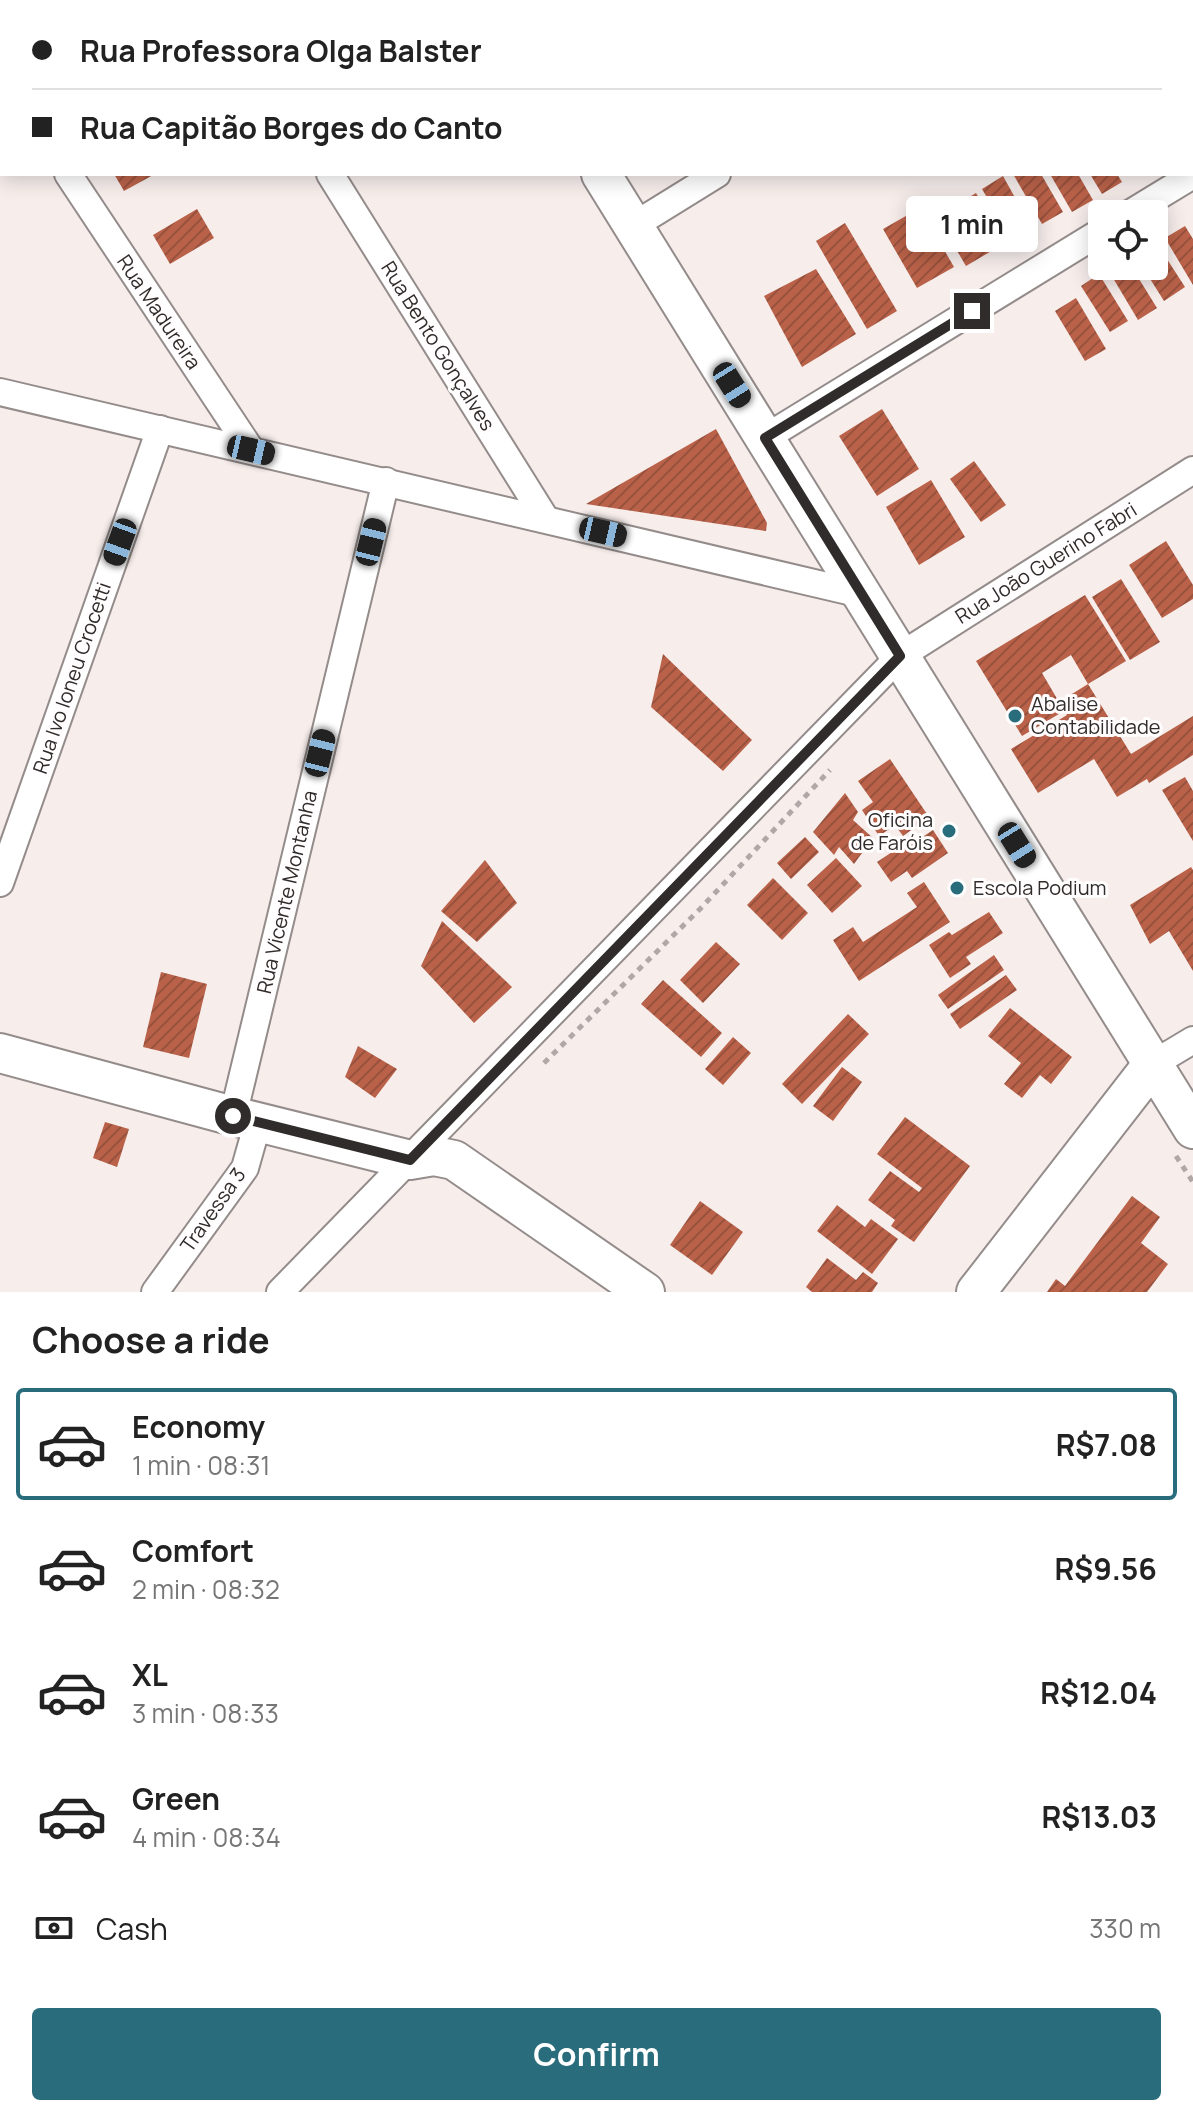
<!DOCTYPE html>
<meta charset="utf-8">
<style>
:root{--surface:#fff;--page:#f6f6f6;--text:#222;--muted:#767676;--line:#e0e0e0;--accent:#296d7d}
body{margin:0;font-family:Manrope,sans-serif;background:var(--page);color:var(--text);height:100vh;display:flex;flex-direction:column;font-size:30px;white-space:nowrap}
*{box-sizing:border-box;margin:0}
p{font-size:26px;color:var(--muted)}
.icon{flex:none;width:44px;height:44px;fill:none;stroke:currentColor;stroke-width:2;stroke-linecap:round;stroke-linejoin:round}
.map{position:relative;height:1292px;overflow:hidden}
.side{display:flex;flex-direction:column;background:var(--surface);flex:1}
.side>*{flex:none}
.top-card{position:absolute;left:0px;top:0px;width:1194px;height:176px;box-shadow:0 4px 20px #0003;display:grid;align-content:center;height:176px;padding:0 32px;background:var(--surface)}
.controls{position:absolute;left:1088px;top:200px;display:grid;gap:16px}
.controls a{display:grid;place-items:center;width:80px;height:80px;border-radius:8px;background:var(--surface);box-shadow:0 4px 20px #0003;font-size:40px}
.end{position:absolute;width:36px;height:36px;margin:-18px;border:10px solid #2f2c2b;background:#fff;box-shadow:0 0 0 4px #fff}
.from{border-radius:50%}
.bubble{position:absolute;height:56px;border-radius:8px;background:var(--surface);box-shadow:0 4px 20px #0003;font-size:26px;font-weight:700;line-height:56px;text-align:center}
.car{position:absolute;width:24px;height:48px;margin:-24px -12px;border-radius:10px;box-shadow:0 0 6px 2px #0007;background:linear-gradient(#222 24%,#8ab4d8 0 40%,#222 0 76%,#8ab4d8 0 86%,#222 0)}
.top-card b{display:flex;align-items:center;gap:28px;height:76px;font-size:30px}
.top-card b+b{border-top:2px solid var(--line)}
.top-card i{width:20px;height:20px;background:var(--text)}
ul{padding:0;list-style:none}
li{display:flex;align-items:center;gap:24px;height:112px;margin:0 16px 12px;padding:0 16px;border:4px solid transparent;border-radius:8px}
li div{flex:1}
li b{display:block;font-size:30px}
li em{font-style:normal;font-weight:700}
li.selected{border-color:var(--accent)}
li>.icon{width:72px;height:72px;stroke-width:1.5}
h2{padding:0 32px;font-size:36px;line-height:96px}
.pay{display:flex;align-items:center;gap:20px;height:88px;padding:0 32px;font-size:30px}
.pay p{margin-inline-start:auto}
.cta{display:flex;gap:16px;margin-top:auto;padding:16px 32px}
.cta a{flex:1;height:92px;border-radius:8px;background:var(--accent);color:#fff;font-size:32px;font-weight:700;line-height:92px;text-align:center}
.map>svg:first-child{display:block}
.building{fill:url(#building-hatch);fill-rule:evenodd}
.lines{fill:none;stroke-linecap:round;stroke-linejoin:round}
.street-casing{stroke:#948c8a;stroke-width:30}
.secondary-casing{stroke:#948c8a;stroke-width:42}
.path{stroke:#afa8a6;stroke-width:5;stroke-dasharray:6 6;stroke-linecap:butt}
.street{stroke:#fff;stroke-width:26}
.secondary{stroke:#fff;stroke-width:38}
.route{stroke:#2f2c2b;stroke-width:10}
.poi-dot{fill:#296d7d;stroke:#fffdfd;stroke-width:3}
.labels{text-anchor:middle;stroke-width:6;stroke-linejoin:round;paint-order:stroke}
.street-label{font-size:20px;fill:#2f2c2b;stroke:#fffdfd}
.poi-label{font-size:20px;fill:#2f2c2b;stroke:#fffdfd;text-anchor:start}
</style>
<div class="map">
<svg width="1193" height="1292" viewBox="0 0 1193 1292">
<defs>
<pattern id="building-hatch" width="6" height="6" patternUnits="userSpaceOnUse" patternTransform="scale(2)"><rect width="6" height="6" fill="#ba6249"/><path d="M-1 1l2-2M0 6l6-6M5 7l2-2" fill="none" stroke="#98513d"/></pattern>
</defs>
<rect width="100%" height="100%" fill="#f7eeec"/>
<g class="building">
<polygon points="114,174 155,174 124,191"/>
<polygon points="1013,174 1041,174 1063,212 1042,224"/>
<polygon points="1050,174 1078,174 1093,200 1072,212"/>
<polygon points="1090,174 1117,174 1122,182 1102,194"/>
<polygon points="1003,176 1032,228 1012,240 982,189"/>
<polygon points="976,193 1005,243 966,266 937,217"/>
<polygon points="920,208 954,267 917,288 883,229"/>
<polygon points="197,209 214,238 170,264 153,235"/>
<polygon points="845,223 897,311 867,329 816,241"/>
<polygon points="1185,226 1193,239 1193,285 1165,238"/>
<polygon points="1154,239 1185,287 1164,301 1142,266 1154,266"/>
<polygon points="1123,266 1131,266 1157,308 1138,320 1110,273"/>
<polygon points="816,269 856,334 802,367 764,296"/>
<polygon points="1099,274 1128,321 1110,332 1081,286"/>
<polygon points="1076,298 1106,349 1085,361 1055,311"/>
<polygon points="882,409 919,469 877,496 839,436"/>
<polygon points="716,429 767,523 766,531 586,504"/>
<polygon points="974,461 1006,505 981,522 950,479"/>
<polygon points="931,480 965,537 919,565 886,507"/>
<polygon points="1166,541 1193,585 1193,599 1162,618 1129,565"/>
<polygon points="1121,579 1160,642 1130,660 1092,597"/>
<path d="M 1085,595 L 1126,661 L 1088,684 L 1131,754 L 1193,716 L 1193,755 L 1149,783 L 1147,779 L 1117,797 L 1094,759 L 1038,793 L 1011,749 L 1067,715 L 1064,711 L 1022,736 L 976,661 ZM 1071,655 L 1088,684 L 1059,702 L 1042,673 Z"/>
<polygon points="663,654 752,740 723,771 651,707"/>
<polygon points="890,759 929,817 903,836 895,825 879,836 862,810 873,802 858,781"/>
<polygon points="1185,777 1193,791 1193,841 1162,790"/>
<polygon points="845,793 858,812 853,820 873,838 854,864 839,847 834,855 813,832"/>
<polygon points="933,830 948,853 912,878 907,871 891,882 877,862 895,850 892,845 901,840 906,848"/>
<polygon points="805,837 819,852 791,879 777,863"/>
<polygon points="836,858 862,886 832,913 807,885"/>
<polygon points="485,860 517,903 477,942 441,911"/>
<polygon points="1191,867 1193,870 1193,971 1169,931 1150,944 1130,905"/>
<polygon points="773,878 808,913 782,940 747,905"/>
<polygon points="924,882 950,922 859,981 833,940 853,927 863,942 917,907 907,893"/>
<polygon points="989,912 1003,933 966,957 971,964 950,978 929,945 949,932 952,935"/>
<polygon points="442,921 512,987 474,1023 421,966"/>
<polygon points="716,942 740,964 703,1003 680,980"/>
<polygon points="994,955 1004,970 948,1009 938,995"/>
<polygon points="161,972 207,984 189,1058 143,1047"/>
<polygon points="1006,975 1017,990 960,1029 950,1014"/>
<polygon points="663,980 722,1033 701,1057 641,1004"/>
<polygon points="1010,1008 1072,1057 1051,1084 1040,1075 1022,1098 1004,1084 1021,1063 988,1036"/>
<polygon points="848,1014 869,1034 802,1104 782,1084"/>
<polygon points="733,1037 751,1053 723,1085 705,1069"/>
<polygon points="358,1046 397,1069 375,1098 345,1077"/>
<polygon points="842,1067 862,1082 833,1121 813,1106"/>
<polygon points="905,1117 970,1166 914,1242 891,1226 895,1220 868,1200 890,1171 919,1192 922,1188 877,1154"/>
<polygon points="105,1122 129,1129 117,1167 93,1158"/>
<polygon points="1132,1196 1160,1217 1141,1243 1168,1264 1147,1292 1047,1292 1056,1279 1065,1286"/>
<polygon points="700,1201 743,1232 712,1275 670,1245"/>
<polygon points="837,1205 865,1227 871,1219 898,1239 872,1274 817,1231"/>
<polygon points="827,1258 856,1280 863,1272 878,1283 872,1292 812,1292 806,1287"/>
</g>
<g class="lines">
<defs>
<g id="street">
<polyline points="221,0 222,2"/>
<polyline points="60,2 63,0"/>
<polyline points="992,2 995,0"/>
<polyline points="0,39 2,38"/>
<polyline points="0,70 2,73"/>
<polyline points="68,174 251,450"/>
<polyline points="330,174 545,518"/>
<polyline points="1129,214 1193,175"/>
<polyline points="633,226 717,174"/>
<polyline points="0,392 861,594"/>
<polyline points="765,438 1102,231"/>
<polyline points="0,883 160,429"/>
<polyline points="1153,1064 1193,1040"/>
<polyline points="233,1116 386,481"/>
<polyline points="155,1292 245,1168 258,1122"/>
<polyline points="280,1292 900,656 1193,470"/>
</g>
<g id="secondary">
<polyline points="493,0 495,2"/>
<polyline points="601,174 1193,1129"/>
<polyline points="0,1053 233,1116 410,1160 434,1156 454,1160 645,1292"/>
<polyline points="976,1292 1153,1064"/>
</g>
</defs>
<use href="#street" class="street-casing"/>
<use href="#secondary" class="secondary-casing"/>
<g class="path">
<polyline points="544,1063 700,909 830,770"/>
<polyline points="1176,1156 1193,1182"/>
</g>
<use href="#street" class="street"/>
<use href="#secondary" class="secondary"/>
</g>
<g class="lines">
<polyline class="route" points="233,1116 410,1160 900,656 765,438 972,311"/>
</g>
<g class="poi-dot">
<circle cx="1015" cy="716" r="8"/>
<circle cx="949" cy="831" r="8"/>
<circle cx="957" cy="888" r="8"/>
</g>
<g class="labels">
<g class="street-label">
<text transform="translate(159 312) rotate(56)" y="7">Rua Madureira</text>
<text transform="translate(438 346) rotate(58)" y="7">Rua Bento Gonçalves</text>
<text transform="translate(1046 563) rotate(-32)" y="7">Rua João Guerino Fabri</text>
<text transform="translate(72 678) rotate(-71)" y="7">Rua Ivo Ioneu Crocetti</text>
<text transform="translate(287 892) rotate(-77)" y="7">Rua Vicente Montanha</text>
<text transform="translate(213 1210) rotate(-55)" y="7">Travessa 3</text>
</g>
<g class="poi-label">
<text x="1031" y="711">Abalise<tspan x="1031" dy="23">Contabilidade</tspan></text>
<text x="933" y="827" text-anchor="end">Oficina<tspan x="933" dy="23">de Faróis</tspan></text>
<text x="973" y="895">Escola Podium</text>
</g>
</g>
</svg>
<div class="controls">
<a><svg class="icon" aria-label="locate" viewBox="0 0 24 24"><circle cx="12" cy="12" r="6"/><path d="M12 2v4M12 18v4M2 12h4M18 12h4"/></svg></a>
</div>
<i class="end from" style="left:233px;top:1116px"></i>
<i class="end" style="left:972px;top:311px"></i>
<div class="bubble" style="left:906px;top:196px;width:132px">1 min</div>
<i class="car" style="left:732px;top:385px;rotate:148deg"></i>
<i class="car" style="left:251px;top:450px;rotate:103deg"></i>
<i class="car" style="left:603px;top:532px;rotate:103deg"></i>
<i class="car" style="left:120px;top:542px;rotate:200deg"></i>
<i class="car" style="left:371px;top:542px;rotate:14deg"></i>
<i class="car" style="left:320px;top:753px;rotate:14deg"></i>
<i class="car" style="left:1017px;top:845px;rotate:148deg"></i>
<div class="top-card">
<b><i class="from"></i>Rua Professora Olga Balster</b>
<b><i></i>Rua Capitão Borges do Canto</b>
</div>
</div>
<section class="side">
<h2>Choose a ride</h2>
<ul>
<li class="selected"><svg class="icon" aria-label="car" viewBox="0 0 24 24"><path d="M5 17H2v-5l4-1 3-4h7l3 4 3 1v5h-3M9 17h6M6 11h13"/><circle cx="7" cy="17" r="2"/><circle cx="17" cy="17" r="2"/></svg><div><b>Economy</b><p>1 min · 08:31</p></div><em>R$7.08</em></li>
<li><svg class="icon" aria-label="car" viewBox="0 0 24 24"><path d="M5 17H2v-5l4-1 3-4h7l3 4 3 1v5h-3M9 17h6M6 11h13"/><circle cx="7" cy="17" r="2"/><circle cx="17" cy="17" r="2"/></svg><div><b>Comfort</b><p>2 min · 08:32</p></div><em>R$9.56</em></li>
<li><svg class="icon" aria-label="car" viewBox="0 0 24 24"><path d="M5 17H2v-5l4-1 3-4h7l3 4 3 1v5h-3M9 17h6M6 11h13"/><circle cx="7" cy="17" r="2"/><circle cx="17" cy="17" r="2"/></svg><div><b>XL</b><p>3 min · 08:33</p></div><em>R$12.04</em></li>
<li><svg class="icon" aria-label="car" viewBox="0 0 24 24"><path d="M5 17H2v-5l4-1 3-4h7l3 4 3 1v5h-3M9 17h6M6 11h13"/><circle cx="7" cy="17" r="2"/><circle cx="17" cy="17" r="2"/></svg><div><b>Green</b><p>4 min · 08:34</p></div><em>R$13.03</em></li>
</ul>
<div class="pay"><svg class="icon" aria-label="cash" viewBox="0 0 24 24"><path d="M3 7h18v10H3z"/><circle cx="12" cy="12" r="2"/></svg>Cash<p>330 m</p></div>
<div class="cta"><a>Confirm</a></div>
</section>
